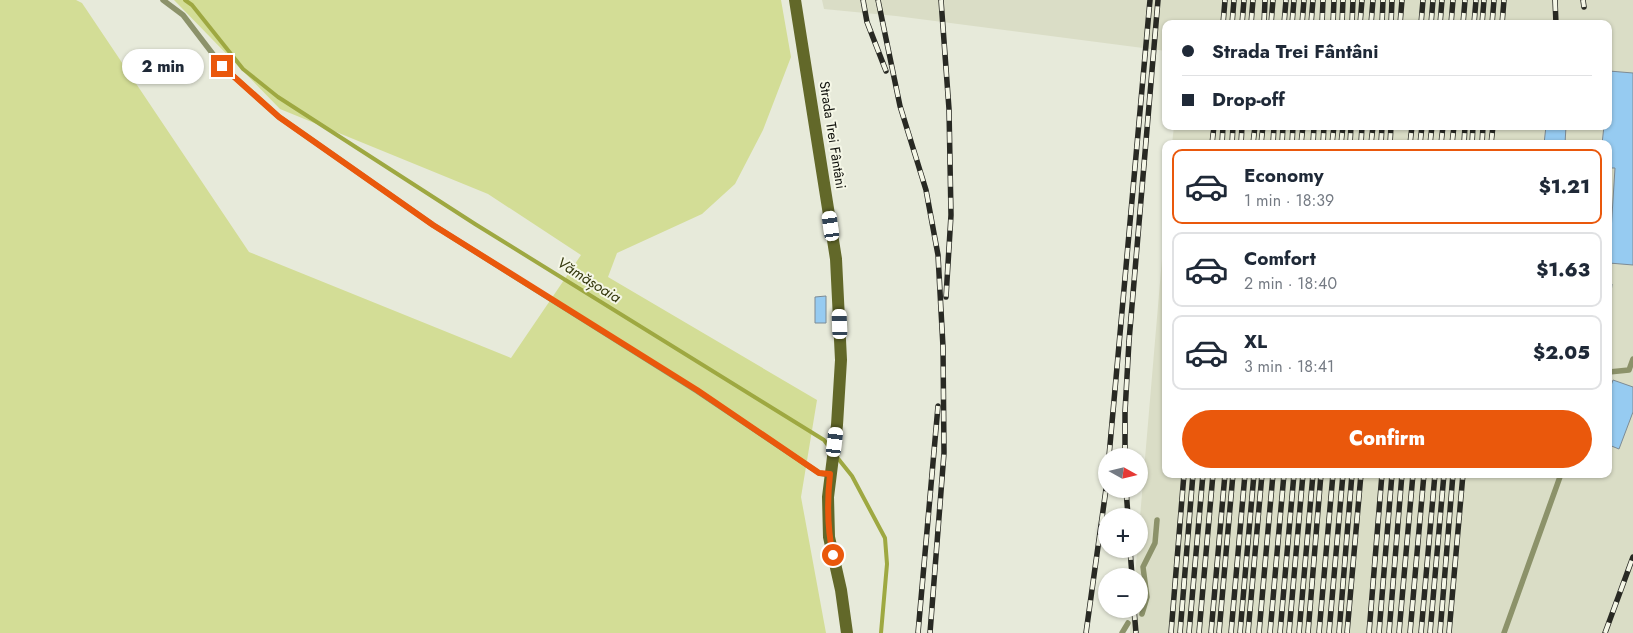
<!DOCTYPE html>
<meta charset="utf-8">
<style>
:root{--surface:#fff;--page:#f6f6f7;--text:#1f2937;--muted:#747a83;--line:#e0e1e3;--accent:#ea580c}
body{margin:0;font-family:Jost,sans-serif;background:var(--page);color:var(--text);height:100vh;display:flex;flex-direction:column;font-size:19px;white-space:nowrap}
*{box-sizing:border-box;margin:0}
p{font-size:16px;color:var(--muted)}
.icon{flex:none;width:28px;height:28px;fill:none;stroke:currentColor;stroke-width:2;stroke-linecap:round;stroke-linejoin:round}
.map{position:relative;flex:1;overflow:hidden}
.panel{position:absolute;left:1162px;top:140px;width:450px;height:338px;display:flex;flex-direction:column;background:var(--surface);border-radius:10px;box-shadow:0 1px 4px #0004}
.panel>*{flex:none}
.guide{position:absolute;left:1162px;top:20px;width:450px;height:110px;border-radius:10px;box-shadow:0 1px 4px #0004;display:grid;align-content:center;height:110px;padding:0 20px;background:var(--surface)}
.needle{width:32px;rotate:98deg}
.fabs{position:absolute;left:1098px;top:448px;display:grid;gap:10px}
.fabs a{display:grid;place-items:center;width:50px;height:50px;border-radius:50%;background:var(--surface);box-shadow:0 1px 4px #0004;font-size:25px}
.end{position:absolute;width:22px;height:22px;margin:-11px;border:6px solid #ea580c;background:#fff;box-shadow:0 0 0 2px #fff}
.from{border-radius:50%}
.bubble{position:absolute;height:35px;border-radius:18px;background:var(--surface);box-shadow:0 1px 4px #0004;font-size:16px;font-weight:800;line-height:35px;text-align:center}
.car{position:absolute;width:15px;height:30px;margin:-15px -8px;border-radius:6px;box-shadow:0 0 4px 1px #0007;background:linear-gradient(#fff 24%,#345 0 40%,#fff 0 76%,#345 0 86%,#fff 0)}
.guide b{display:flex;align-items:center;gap:18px;height:48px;font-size:19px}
.guide b+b{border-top:1px solid var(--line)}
.guide i{width:12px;height:12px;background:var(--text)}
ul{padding:9px 0 0;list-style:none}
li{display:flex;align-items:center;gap:15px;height:75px;margin:0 10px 8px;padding:0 10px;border:2px solid var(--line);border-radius:10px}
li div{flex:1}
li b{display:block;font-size:19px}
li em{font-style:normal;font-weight:800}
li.selected{border-color:var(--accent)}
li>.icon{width:45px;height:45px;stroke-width:1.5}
.primary-button{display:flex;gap:10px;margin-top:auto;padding:10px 20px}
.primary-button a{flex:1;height:58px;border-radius:30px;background:var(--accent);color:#fff;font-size:20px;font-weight:800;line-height:58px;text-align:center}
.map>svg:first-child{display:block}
.built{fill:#daddc6}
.green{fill:#d3dd96}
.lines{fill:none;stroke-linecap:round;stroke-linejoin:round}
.stream{stroke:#9ea841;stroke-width:4}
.building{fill:#96cbf1;stroke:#7d8b95}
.service{stroke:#8c926a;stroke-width:5.5}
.secondary{stroke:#626829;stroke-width:12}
.rail-casing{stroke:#282923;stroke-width:5.5}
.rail{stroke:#f5f7e7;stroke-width:4;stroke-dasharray:11;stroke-linecap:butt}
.route{stroke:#ea580c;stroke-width:6}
.labels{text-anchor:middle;stroke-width:4;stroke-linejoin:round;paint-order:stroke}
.street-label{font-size:14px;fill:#11120d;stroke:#f5f7e7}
.water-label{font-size:15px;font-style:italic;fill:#33370c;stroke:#f5f7e7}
</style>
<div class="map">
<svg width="1633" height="633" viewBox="0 0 1633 633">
<rect width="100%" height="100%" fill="#e7eada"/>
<polygon class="built" points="822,0 1633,0 1633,633 1130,633 1132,609 1139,609 1139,576 1135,576 1166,212 1166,474 1609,474 1609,144 1172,144 1174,126 1609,126 1609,24 1166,24 1166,51 896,16 824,9"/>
<polygon class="green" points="0,0 76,0 82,3 249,252 511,358 581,255 488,194 280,109 174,0 781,0 791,57 763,130 735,184 702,214 617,253 608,277 817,400 801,497 826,633 0,633"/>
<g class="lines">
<g class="stream">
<polyline points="185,0 192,5 243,69 278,97 475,224 824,440 830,448"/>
<polyline points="836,456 852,476 885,538 887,564 881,633"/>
</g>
</g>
<g class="building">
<polygon points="1609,71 1633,73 1633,265 1609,263 1615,168 1609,168 1609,144 1602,144 1604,126 1609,126"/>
<polygon points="1546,126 1566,126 1565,144 1544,144"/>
<polygon points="1609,284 1612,284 1610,302 1609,302"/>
<polygon points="826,296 826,323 815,323 815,297"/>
<polygon points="1613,380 1633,387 1633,412 1619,449 1609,445 1609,391"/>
</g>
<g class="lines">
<g class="service">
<polyline points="163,0 183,15 222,66 279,117 433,225 697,391 819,473 830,475"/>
<polyline points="1609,372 1629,370 1633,359"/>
<polyline points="1142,614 1147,597 1143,567 1155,543 1157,520"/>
<polyline points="1122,633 1128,623"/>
<polyline points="1504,633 1561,474"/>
</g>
<polyline class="secondary" points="795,0 836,259 841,360 837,425 828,497 829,537 841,590 847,633"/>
<defs>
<g id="rail">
<polyline points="863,0 867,22 886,71"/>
<polyline points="878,0 900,106 926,190 938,255 943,347 944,453 930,633"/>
<polyline points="941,0 949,109 951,215 946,297"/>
<polyline points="1555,0 1556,24"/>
<polyline points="1583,0 1584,7"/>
<polyline points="1223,24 1225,0"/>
<polyline points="1232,24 1234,0"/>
<polyline points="1242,24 1244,0"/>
<polyline points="1251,24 1253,0"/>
<polyline points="1264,24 1265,0"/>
<polyline points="1271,24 1273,0"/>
<polyline points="1284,24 1286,0"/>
<polyline points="1292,24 1294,0"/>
<polyline points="1302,24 1304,0"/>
<polyline points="1311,24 1313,0"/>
<polyline points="1322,24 1323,0"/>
<polyline points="1333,24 1334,0"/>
<polyline points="1342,24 1343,0"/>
<polyline points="1352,24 1353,0"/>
<polyline points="1360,24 1362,0"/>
<polyline points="1371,24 1373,0"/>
<polyline points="1382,24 1383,0"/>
<polyline points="1391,24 1392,0"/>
<polyline points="1400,24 1402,0"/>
<polyline points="1421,24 1423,0"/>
<polyline points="1431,24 1433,0"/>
<polyline points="1440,24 1442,0"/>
<polyline points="1451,24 1453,0"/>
<polyline points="1463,24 1465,0"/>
<polyline points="1474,24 1476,0"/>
<polyline points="1482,24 1484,0"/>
<polyline points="1492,24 1494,0"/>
<polyline points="1502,24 1504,0"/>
<polyline points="1212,144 1214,126"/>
<polyline points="1222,144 1223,126"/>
<polyline points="1232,144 1233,126"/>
<polyline points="1241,144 1242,126"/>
<polyline points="1253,144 1255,126"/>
<polyline points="1261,144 1263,126"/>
<polyline points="1273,144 1274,126"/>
<polyline points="1282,144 1283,126"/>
<polyline points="1292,144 1293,126"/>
<polyline points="1301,144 1303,126"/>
<polyline points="1313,144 1314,126"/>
<polyline points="1323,144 1324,126"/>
<polyline points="1332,144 1334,126"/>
<polyline points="1341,144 1343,126"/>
<polyline points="1350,144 1351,126"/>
<polyline points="1361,144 1362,126"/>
<polyline points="1371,144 1373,126"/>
<polyline points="1381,144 1382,126"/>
<polyline points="1390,144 1391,126"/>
<polyline points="1410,144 1412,126"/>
<polyline points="1420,144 1422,126"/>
<polyline points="1430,144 1432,126"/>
<polyline points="1441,144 1443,126"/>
<polyline points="1452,144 1454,126"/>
<polyline points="1464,144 1465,126"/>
<polyline points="1472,144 1473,126"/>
<polyline points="1482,144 1483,126"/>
<polyline points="1491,144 1493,126"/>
<polyline points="1109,456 1150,0"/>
<polyline points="1125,456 1125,412 1129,341 1158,0"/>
<polyline points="1126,489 1128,516"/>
<polyline points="1130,549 1132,576"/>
<polyline points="1134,609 1136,633"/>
<polyline points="918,633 938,406"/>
<polyline points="1086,633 1106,489"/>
<polyline points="1171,633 1184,474"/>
<polyline points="1180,633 1193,474"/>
<polyline points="1189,633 1203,474"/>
<polyline points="1199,633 1213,474"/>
<polyline points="1211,633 1225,474"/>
<polyline points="1219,633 1233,474"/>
<polyline points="1231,633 1245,474"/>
<polyline points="1240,633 1254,474"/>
<polyline points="1248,633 1262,474"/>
<polyline points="1259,633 1273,474"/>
<polyline points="1270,633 1284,474"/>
<polyline points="1280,633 1294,474"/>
<polyline points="1289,633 1303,474"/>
<polyline points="1299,633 1313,474"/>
<polyline points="1308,633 1321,474"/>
<polyline points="1319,633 1333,474"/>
<polyline points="1329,633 1343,474"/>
<polyline points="1339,633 1352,474"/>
<polyline points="1347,633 1361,474"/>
<polyline points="1369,633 1382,474"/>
<polyline points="1379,633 1392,474"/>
<polyline points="1389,633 1402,474"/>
<polyline points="1399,633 1413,474"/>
<polyline points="1410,633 1424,474"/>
<polyline points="1421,633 1435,474"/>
<polyline points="1430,633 1444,474"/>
<polyline points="1440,633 1453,474"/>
<polyline points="1449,633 1463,474"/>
<polyline points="1605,633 1633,557"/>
</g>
</defs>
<use href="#rail" class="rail-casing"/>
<use href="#rail" class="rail"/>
</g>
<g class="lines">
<path class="route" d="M 222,66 L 279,117 L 433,225 L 697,390 L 819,473 L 830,474 C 827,502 827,528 833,555"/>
</g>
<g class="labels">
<g class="street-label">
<text transform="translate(833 135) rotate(81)" y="5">Strada Trei Fântâni</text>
</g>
<g class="water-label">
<text transform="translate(589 280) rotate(32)" y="5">Vămășoaia</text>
</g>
</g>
</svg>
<div class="fabs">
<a><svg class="needle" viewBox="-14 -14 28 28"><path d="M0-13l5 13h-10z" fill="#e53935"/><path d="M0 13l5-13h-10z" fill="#747a83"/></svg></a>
<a>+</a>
<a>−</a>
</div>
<i class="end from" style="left:833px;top:555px"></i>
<i class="end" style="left:222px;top:66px"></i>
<div class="bubble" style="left:122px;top:49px;width:82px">2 min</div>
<i class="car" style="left:831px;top:226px;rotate:352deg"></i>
<i class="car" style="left:840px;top:324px;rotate:358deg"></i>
<i class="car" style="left:835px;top:442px;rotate:7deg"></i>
<div class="guide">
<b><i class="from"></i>Strada Trei Fântâni</b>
<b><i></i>Drop-off</b>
</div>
<section class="panel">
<ul>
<li class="selected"><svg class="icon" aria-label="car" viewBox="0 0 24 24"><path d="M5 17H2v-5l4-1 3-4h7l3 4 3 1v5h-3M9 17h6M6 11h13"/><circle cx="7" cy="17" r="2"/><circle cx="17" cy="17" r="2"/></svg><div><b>Economy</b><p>1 min · 18:39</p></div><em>$1.21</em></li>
<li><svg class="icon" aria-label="car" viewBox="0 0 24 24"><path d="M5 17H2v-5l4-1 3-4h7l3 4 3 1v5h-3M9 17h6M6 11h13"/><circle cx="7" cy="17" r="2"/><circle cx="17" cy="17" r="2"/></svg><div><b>Comfort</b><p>2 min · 18:40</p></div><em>$1.63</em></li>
<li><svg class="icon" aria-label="car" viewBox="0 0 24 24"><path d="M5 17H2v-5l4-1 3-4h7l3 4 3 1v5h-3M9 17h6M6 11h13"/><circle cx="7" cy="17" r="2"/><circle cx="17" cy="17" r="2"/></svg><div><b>XL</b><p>3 min · 18:41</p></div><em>$2.05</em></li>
</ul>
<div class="primary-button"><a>Confirm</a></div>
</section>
</div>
